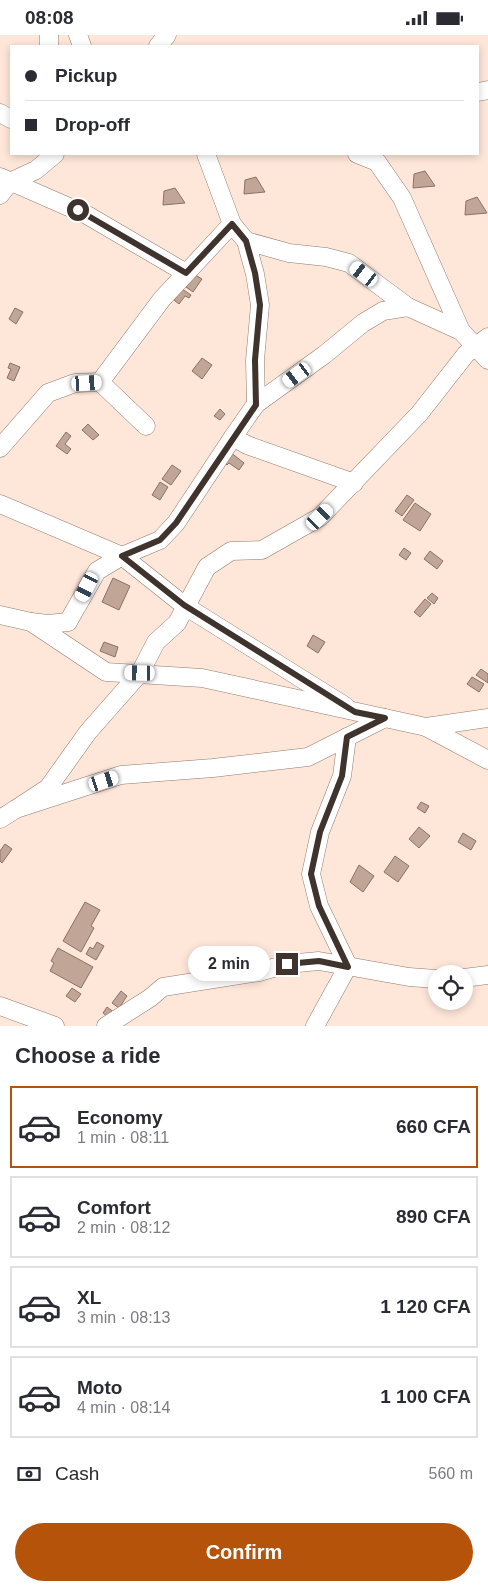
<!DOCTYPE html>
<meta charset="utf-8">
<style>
:root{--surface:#fff;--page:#f2f2f3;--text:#2b2b33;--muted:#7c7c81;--line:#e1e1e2;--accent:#b45309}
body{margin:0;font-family:Helvetica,sans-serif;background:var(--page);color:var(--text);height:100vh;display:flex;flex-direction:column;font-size:19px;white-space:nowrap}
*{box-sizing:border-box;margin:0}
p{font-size:16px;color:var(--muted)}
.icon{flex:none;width:28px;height:28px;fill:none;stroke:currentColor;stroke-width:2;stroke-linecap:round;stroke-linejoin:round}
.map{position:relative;height:991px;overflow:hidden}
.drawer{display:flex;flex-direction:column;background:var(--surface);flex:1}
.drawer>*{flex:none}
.top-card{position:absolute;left:10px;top:10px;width:469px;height:110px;border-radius:0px;box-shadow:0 2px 8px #0003;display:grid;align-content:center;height:110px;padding:0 15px;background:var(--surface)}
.controls{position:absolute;left:428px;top:930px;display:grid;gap:10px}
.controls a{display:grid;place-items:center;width:45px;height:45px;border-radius:50%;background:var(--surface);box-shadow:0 2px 8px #0003;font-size:25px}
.end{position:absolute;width:22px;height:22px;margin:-11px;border:6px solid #3f332d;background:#fff;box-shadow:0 0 0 2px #fff}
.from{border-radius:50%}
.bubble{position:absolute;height:35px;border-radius:18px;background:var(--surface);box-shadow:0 2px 8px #0003;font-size:16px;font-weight:800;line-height:35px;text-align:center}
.car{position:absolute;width:15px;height:30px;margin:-15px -8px;border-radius:6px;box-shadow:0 0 4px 1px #0007;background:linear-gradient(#fff 24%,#345 0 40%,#fff 0 76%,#345 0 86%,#fff 0)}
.top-card b{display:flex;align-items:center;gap:18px;height:48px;font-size:19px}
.top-card b+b{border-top:1px solid var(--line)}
.top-card i{width:12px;height:12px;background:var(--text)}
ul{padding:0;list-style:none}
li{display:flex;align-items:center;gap:15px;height:82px;margin:0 10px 8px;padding:0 5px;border:2px solid var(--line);border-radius:0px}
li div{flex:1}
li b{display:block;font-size:19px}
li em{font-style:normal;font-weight:800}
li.current{border-color:var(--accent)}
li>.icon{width:45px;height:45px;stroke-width:1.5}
h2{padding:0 15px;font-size:22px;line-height:60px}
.pay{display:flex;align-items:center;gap:12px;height:55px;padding:0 15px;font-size:19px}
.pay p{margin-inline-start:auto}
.button{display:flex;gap:10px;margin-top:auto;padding:10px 15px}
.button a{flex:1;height:58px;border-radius:30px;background:var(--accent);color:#fff;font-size:20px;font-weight:800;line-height:58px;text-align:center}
.status{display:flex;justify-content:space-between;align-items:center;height:35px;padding:0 25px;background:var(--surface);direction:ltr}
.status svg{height:14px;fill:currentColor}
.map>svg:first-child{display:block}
.building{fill:#c1a596;stroke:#8c7264}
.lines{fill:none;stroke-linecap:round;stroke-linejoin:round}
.minor-casing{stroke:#957a6c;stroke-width:19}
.minor{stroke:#fff;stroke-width:18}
.route{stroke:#3f332d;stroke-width:6}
</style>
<div class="status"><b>08:08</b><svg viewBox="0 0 49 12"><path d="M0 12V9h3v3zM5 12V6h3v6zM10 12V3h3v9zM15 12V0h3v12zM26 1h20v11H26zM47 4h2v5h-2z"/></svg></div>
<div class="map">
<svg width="488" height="991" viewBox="0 0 488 991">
<rect width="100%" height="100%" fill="#fee6d9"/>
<g class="building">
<polygon points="425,136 435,151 413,153 414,139"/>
<polygon points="256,142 265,157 244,159 245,145"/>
<polygon points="175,153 185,168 163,170 164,156"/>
<polygon points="477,162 487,178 465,180 466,166"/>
<polygon points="194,239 202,244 193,257 186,252"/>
<polygon points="182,254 191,260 189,263 185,261 179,269 174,265"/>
<polygon points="15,273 23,277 16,289 9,284"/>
<polygon points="202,323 212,330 202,344 192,336"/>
<polygon points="10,328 20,332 14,346 7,343 11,334 8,333"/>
<polygon points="220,374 225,379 220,385 214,381"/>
<polygon points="88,389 99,400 93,405 82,395"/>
<polygon points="66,397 71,401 65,409 71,414 67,419 56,411"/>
<polygon points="230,417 244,428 239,435 229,428 227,430 223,426"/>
<polygon points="172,430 181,436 171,450 162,444"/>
<polygon points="160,447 168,452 160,465 152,460"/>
<polygon points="407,460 414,465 402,481 395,476"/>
<polygon points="415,468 431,479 420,496 403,485"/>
<polygon points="404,513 411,518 406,525 399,520"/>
<polygon points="430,516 443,526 437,534 424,524"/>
<polygon points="113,543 130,551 119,575 102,567"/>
<polygon points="432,558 438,563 434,569 427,563"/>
<polygon points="425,564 431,569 420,582 414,577"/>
<polygon points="313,600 325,607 318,618 307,611"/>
<polygon points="104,607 118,612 115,622 100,616"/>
<polygon points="481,634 488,639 488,648 476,640"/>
<polygon points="472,642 484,649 479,657 467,649"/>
<polygon points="421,767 429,771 425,778 417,773"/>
<polygon points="419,792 430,801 419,813 409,804"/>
<polygon points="463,798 476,806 471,815 458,807"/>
<polygon points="5,809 12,814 2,828 0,826 0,816"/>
<polygon points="395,821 409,831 398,847 384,837"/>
<polygon points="359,830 374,841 363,857 350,847"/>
<polygon points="85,867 100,875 91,891 94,893 81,917 63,906"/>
<polygon points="97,907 104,911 96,925 86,919 90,912 93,914"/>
<polygon points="58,913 93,932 81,953 50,936 54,928 51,926"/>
<polygon points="72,953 81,959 75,967 66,961"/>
<polygon points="121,956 127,961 119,973 112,968"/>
<polygon points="107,972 115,978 111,984 103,978"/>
</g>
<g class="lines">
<defs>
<g id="minor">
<polyline points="49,0 49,11"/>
<polyline points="78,0 82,11"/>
<polyline points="158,11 167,0"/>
<polyline points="478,57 488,55"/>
<polyline points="0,78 11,84"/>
<polyline points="206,119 232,189 246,206 255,239 260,270 255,325 256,369"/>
<polyline points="357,119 377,127 402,163 461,296 488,325"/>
<polyline points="0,142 87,180 186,238"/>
<polyline points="0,160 10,147 36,135 55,119"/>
<polyline points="246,206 289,218 326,222 349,228 408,272 461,296"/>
<polyline points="100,347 146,391"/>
<polyline points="0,413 48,358 75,348 100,347 162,264 232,189"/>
<polyline points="354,448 247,410 233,402 256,369 324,320 363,288 383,276 408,272"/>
<polyline points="0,469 122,521 185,571 345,671"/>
<polyline points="0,580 31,587 106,637 202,643 426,692 488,725"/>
<polyline points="31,587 48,589 68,587 97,536 122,521 160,505 176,488 233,402"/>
<polyline points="426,692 488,683"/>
<polyline points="16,774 48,753 88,697 140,638 156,607 177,588 207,532 231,516 262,515 320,482 419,379 466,319 488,302"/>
<polyline points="0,784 16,774 121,740 213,733 308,722 385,683"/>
<polyline points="464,943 488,940"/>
<polyline points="0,971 55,991"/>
<polyline points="106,991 150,963 163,952 259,937 287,929 319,926 409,942 436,944"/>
<polyline points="315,991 348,931 319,871 311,839 320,797 342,741 347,702"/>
</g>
</defs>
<use href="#minor" class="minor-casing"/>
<use href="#minor" class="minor"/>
</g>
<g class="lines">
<polyline class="route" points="78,175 186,238 232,189 246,206 255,238 260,270 255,325 256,370 176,488 160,505 122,521 184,570 355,677 385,683 347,702 342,741 320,797 311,839 319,871 348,932 319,926 287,929"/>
</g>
</svg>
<div class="controls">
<a><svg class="icon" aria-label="locate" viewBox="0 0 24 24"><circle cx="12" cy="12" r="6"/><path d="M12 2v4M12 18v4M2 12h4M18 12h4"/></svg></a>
</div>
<i class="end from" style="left:78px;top:175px"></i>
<i class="end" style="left:287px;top:929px"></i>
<div class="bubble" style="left:188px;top:911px;width:82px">2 min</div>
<i class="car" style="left:364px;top:239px;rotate:307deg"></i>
<i class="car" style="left:297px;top:340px;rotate:234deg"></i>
<i class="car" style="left:87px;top:348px;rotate:87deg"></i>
<i class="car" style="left:320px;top:482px;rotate:46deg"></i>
<i class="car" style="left:87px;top:552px;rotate:207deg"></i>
<i class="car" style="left:140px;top:638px;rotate:271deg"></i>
<i class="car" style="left:104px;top:746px;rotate:72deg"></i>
<div class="top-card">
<b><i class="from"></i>Pickup</b>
<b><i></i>Drop-off</b>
</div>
</div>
<section class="drawer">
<h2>Choose a ride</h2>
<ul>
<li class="current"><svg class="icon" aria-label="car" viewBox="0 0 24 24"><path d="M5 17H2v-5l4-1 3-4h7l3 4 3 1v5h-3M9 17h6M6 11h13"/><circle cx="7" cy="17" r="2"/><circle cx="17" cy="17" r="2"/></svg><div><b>Economy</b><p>1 min · 08:11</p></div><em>660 CFA</em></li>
<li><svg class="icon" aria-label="car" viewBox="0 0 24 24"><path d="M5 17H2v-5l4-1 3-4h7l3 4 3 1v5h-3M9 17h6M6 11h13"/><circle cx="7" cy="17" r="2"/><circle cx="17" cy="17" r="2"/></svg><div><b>Comfort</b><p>2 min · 08:12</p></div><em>890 CFA</em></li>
<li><svg class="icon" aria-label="car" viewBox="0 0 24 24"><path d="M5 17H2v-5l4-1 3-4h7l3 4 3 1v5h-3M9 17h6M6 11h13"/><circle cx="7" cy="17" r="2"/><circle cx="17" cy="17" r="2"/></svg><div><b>XL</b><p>3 min · 08:13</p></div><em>1 120 CFA</em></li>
<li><svg class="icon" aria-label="car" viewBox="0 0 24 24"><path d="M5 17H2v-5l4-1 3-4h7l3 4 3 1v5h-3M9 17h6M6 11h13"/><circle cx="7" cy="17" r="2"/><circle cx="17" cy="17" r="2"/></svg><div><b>Moto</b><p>4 min · 08:14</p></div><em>1 100 CFA</em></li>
</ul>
<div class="pay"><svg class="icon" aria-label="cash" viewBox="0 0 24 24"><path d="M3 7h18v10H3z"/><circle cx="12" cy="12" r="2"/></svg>Cash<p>560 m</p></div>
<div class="button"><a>Confirm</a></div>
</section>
